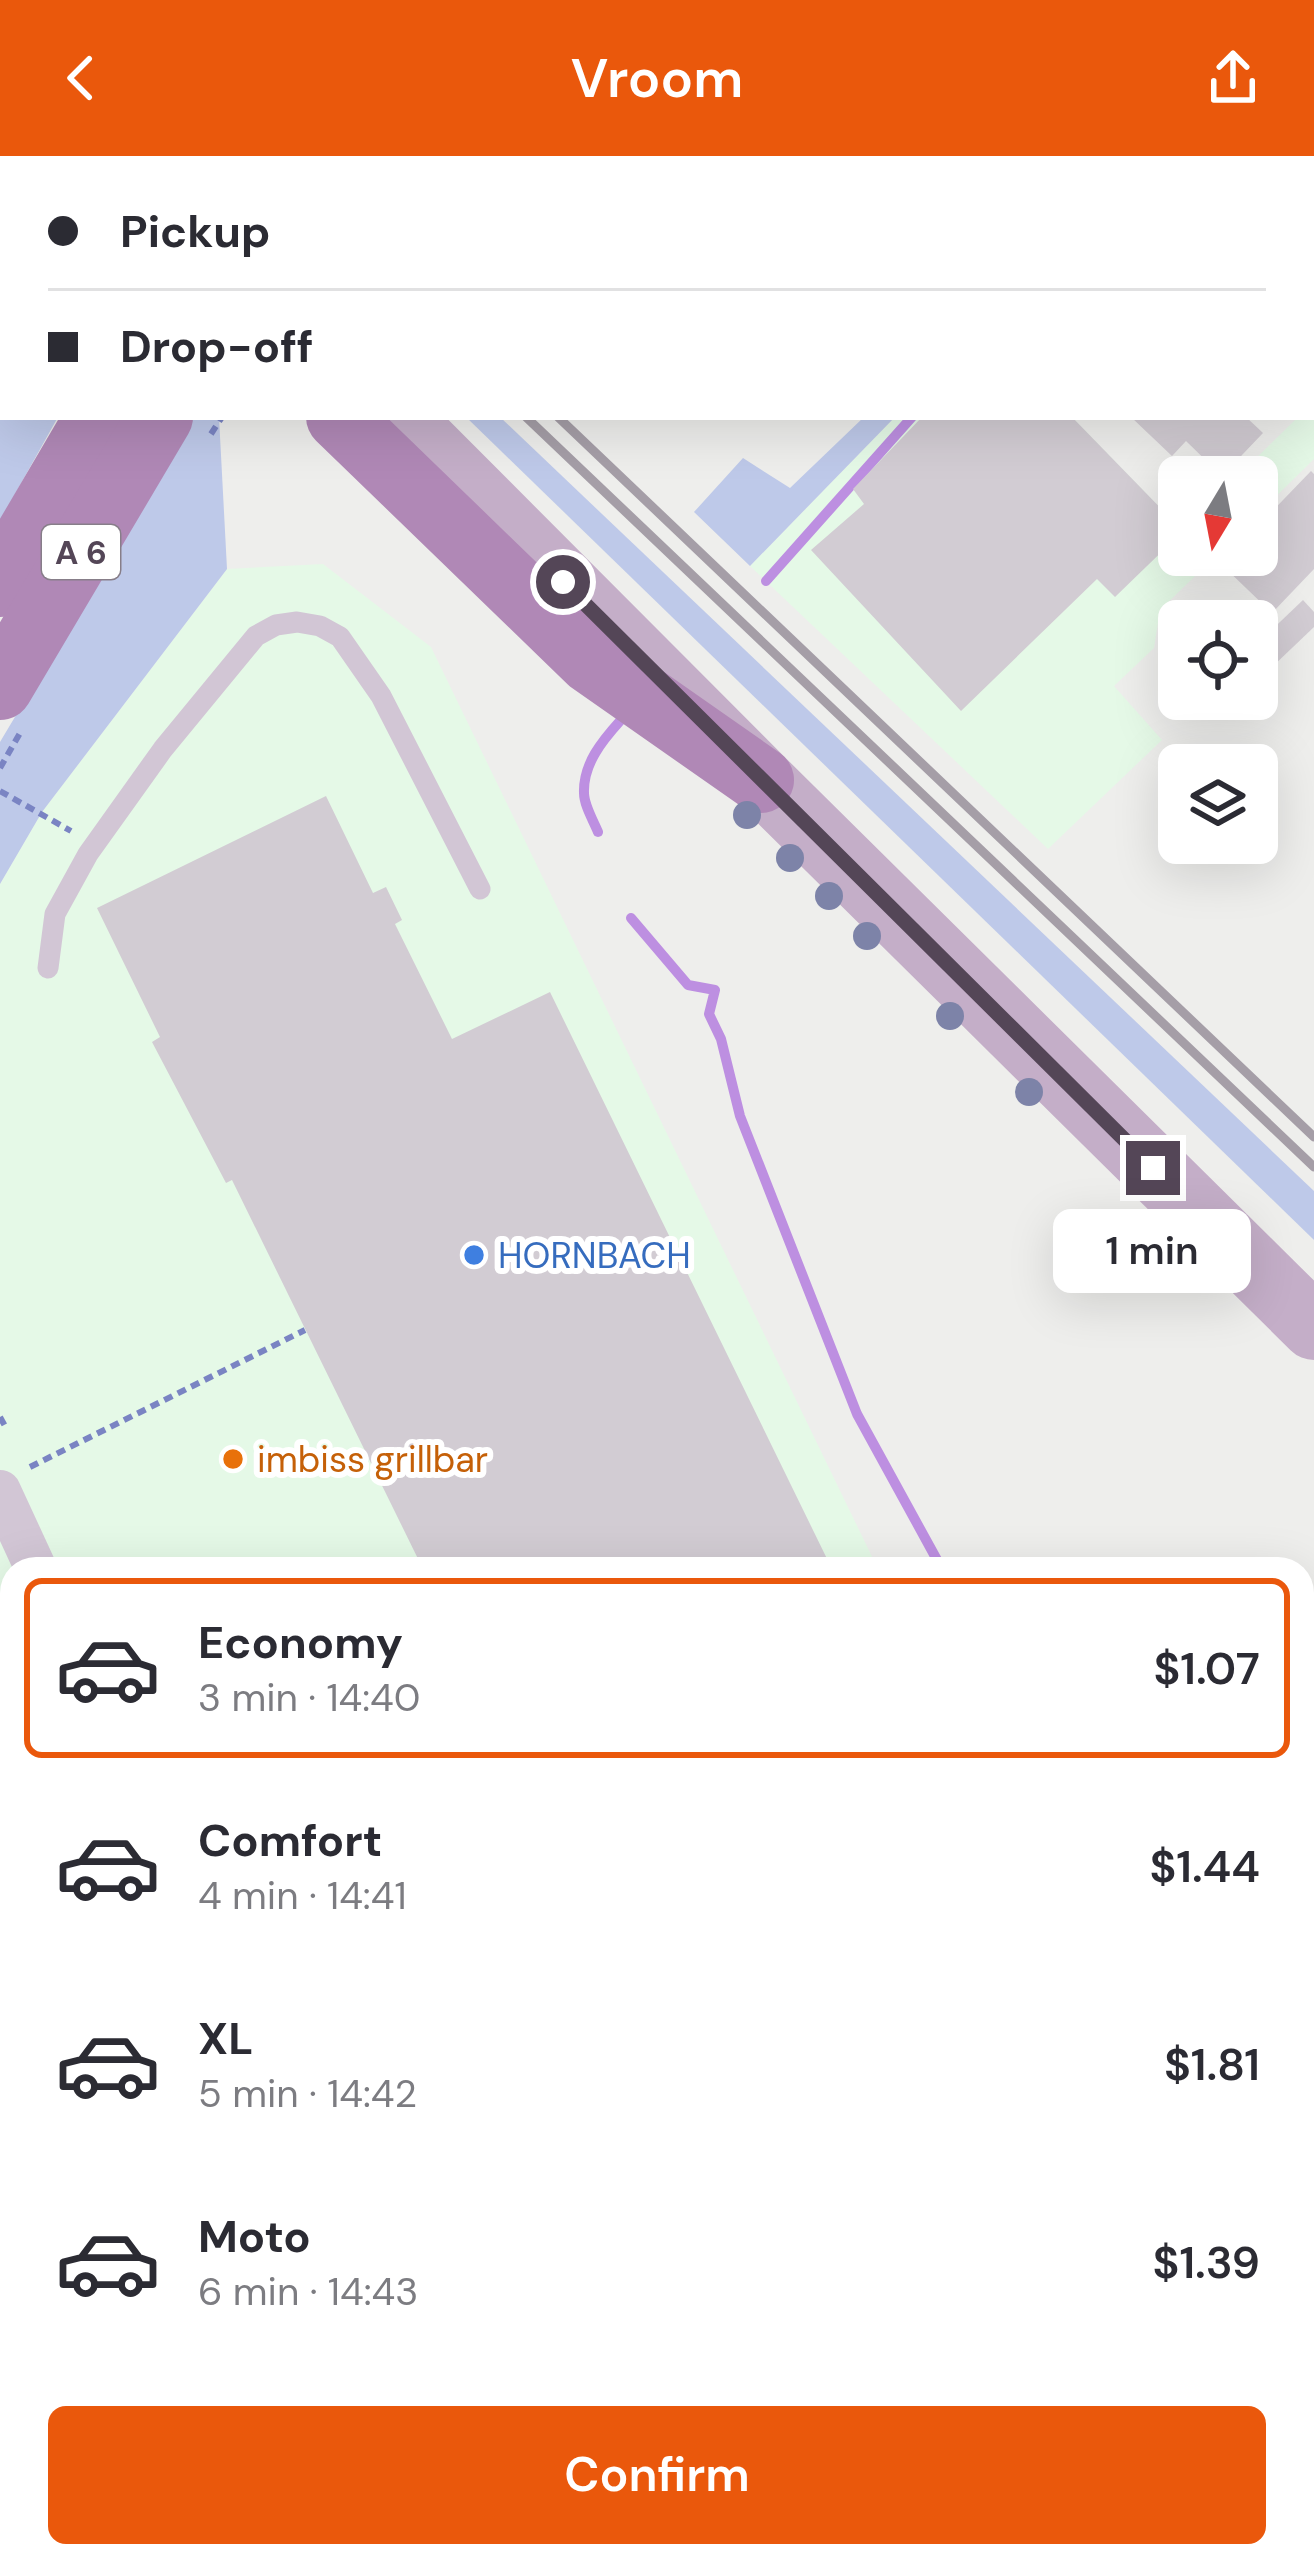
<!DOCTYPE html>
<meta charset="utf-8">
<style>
:root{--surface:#fff;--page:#f2f2f3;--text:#2b2b33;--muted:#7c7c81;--line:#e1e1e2;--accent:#ea580c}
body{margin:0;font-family:"DM Sans",sans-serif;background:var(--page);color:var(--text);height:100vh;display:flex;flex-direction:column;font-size:45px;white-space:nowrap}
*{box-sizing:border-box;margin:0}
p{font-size:39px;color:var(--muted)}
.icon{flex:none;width:66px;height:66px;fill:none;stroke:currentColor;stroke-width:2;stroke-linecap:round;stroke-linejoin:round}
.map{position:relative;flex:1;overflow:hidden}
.details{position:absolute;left:0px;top:1401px;width:1314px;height:1011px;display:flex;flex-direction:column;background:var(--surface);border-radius:36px 36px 0 0;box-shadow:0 12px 48px #0002}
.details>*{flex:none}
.banner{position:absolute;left:0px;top:0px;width:1314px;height:264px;box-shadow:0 12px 48px #0002;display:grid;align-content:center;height:264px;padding:0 48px;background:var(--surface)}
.needle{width:78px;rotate:190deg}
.fabs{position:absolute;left:1158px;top:300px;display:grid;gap:24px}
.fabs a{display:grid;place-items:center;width:120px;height:120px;border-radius:18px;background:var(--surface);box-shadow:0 12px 48px #0002;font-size:60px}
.end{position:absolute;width:54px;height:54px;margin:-27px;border:15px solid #544657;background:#fff;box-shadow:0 0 0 6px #fff}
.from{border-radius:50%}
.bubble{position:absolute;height:84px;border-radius:18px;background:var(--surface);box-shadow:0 12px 48px #0002;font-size:39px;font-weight:600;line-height:84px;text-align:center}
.banner b{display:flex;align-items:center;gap:42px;height:114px;font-size:45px}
.banner b+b{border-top:3px solid var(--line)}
.banner i{width:30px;height:30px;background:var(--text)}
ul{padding:21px 0 0;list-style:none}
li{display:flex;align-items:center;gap:36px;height:180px;margin:0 24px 18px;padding:0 24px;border:6px solid transparent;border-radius:18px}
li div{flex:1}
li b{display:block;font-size:45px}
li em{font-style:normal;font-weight:600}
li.current{border-color:var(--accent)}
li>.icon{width:108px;height:108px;stroke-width:1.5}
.action{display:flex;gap:24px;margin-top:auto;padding:24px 48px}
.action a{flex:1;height:138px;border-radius:18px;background:var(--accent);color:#fff;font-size:48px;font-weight:600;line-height:138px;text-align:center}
header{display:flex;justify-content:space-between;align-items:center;height:156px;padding:0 48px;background:var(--accent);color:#fff;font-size:54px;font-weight:600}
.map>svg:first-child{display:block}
.commercial{fill:#e5f9e7}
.green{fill:#bec9e9}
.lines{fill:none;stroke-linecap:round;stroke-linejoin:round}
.stream{stroke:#bd8fe1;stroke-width:10}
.building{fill:#d2ccd3}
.path{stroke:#7a84c3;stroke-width:6;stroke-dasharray:9 6;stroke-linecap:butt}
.lane{stroke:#d2c6d5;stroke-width:21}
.street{stroke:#d2c6d5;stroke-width:42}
.secondary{stroke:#d1c0d3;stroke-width:60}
.primary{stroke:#c4aec8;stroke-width:66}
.highway{stroke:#b088b6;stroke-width:66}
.rail{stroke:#a59ea7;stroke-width:9}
.tree{fill:#7d83a8}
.route{stroke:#544657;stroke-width:15}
.shop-dot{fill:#3f7fe0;stroke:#fff;stroke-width:4.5}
.food-dot{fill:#e8710a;stroke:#fff;stroke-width:4.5}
.labels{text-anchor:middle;stroke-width:12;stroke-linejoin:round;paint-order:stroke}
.shield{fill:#fff;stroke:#877e89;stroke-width:3}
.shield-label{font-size:33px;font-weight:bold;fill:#544657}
.shop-label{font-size:36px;fill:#366cbe;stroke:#fff;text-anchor:start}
.food-label{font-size:36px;fill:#c56008;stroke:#fff;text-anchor:start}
</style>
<header><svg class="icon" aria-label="back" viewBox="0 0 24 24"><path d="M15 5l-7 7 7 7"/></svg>Vroom<svg class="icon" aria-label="share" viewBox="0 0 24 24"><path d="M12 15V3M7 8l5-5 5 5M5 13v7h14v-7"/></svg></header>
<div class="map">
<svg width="1314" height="2411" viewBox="0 0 1314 2411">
<rect width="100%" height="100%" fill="#eeeeec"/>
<g class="commercial">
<polygon points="1314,245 1314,303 1257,359 1257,321 1237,321 1298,261 1311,261 1311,248"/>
<polygon points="895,261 1072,261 1179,371 1179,399 1217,399 1160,454 1154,492 1114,530 1162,584 1048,693 750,410"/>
<polygon points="323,408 431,491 878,1413 12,1413 12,2400 1302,2400 1302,2346 1314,2373 1314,2411 0,2411 0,728 42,656 227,413"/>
</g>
<g class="green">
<polygon points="0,0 41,0 45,3 3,3 3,261 58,261 0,365"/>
<polygon points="175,261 219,261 227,413 42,656 0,728 0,586 74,462"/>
<polygon points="466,261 500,261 1314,1035 1314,1084"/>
<polygon points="864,261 895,261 750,410 694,356 743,302 790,332"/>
</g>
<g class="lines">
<g class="stream">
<polyline points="766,425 912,261"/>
<path d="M 598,676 C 593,664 584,649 584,637 C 583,608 602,585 620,565"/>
<polyline points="631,762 688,829 715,834 709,858 721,883 740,960 857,1258 942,1413"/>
<polyline points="1309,2334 1314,2345"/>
</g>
</g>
<g class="building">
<polygon points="922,261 1072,261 1179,371 1179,379 1115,441 1097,423 961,555 811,394 864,348 853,333"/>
<polygon points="1131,261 1246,261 1263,277 1222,320 1186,285 1172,300"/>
<polygon points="1311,315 1314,318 1314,413 1272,457 1221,408 1230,399 1257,399 1257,371"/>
<polygon points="1303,444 1314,456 1314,471 1268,515 1257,504 1257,488"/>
<polygon points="326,640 373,737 386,731 402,764 395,768 452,883 550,836 832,1413 423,1413 232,1024 226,1027 152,886 160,881 97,752"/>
<polygon points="12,1939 12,2347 0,2354 0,1946"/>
<polygon points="350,2400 428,2400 464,2411 351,2411"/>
</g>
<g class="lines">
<g class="path">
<polyline points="179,0 182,3"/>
<polyline points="211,278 222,261"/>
<polyline points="0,612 20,577"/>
<polyline points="0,635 71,675"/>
<polyline points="0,1261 5,1270"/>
<polyline points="30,1311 305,1174"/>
</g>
<g class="lane">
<polyline points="48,812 55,758 88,698 163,593 256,480 276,469 297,466 320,470 340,481 381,540 480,733"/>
<polyline points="0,1618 12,1612"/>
<polyline points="0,1937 12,1931"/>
<polyline points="913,2400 918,2411"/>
<polyline points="31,2411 53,2400"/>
</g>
<g class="street">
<polyline points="0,1335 36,1413"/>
<polyline points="0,1836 12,1830"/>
<polyline points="1302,2264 1314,2258"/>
<polyline points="627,2400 633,2411"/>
<polyline points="965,2411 990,2400"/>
</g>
<g class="secondary">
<polyline points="1153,0 1156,3"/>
<polyline points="1311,191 1314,195"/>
</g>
<polyline class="primary" points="399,261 761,624 1314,1171"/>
<g class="highway">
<polyline points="97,0 99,3"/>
<polyline points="339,261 591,505 761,624"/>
<polyline points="0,428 98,261"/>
<polyline points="0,531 160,261"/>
</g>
<g class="rail">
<polyline points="252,0 255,3"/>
<polyline points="284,0 287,3"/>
<polyline points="526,261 1314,1011"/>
<polyline points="558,261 1314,981"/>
</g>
</g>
<g class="tree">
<circle cx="747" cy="659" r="14"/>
<circle cx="790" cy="702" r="14"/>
<circle cx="829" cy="740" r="14"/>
<circle cx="867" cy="780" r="14"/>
<circle cx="950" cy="860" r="14"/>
<circle cx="1029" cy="936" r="14"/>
<circle cx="1210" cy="1116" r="14"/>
</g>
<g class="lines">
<polyline class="route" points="563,426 1153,1012"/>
</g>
<circle class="shop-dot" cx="474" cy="1099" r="12"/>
<circle class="food-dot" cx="233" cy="1303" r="12"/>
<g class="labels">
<rect class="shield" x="42" y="369" width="78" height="54" rx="9"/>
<g class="shield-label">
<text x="81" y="408">A 6</text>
</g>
<g class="shop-label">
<text x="498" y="1112">HORNBACH</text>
</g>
<g class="food-label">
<text x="257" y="1316">imbiss grillbar</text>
</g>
</g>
</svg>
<div class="fabs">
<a><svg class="needle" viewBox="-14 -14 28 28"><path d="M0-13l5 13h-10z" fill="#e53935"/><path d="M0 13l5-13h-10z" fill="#7c7c81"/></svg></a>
<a><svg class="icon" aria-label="locate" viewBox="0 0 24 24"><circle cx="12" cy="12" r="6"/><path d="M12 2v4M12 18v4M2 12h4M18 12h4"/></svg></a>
<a><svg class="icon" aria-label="layers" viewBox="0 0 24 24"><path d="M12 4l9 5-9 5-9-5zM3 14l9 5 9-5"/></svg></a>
</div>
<i class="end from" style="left:563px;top:426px"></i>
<i class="end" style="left:1153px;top:1012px"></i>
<div class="bubble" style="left:1053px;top:1053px;width:198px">1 min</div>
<div class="banner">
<b><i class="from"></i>Pickup</b>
<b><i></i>Drop-off</b>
</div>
<section class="details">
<ul>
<li class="current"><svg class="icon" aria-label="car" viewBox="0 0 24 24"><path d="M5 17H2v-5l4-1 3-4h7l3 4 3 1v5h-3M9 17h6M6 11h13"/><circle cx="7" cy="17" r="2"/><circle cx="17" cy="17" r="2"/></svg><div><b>Economy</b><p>3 min · 14:40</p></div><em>$1.07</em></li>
<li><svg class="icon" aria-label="car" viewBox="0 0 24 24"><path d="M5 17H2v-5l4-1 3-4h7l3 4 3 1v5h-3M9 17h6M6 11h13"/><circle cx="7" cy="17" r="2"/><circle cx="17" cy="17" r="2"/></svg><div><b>Comfort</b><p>4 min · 14:41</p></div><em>$1.44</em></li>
<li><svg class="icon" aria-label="car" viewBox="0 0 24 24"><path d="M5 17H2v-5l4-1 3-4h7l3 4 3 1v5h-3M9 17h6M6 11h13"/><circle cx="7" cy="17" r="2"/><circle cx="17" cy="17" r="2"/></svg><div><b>XL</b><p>5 min · 14:42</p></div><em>$1.81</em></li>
<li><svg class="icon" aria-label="car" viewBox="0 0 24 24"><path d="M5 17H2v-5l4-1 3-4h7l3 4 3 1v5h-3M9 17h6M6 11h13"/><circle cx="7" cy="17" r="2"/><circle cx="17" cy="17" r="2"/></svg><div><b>Moto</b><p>6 min · 14:43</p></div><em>$1.39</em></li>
</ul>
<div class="action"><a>Confirm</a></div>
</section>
</div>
